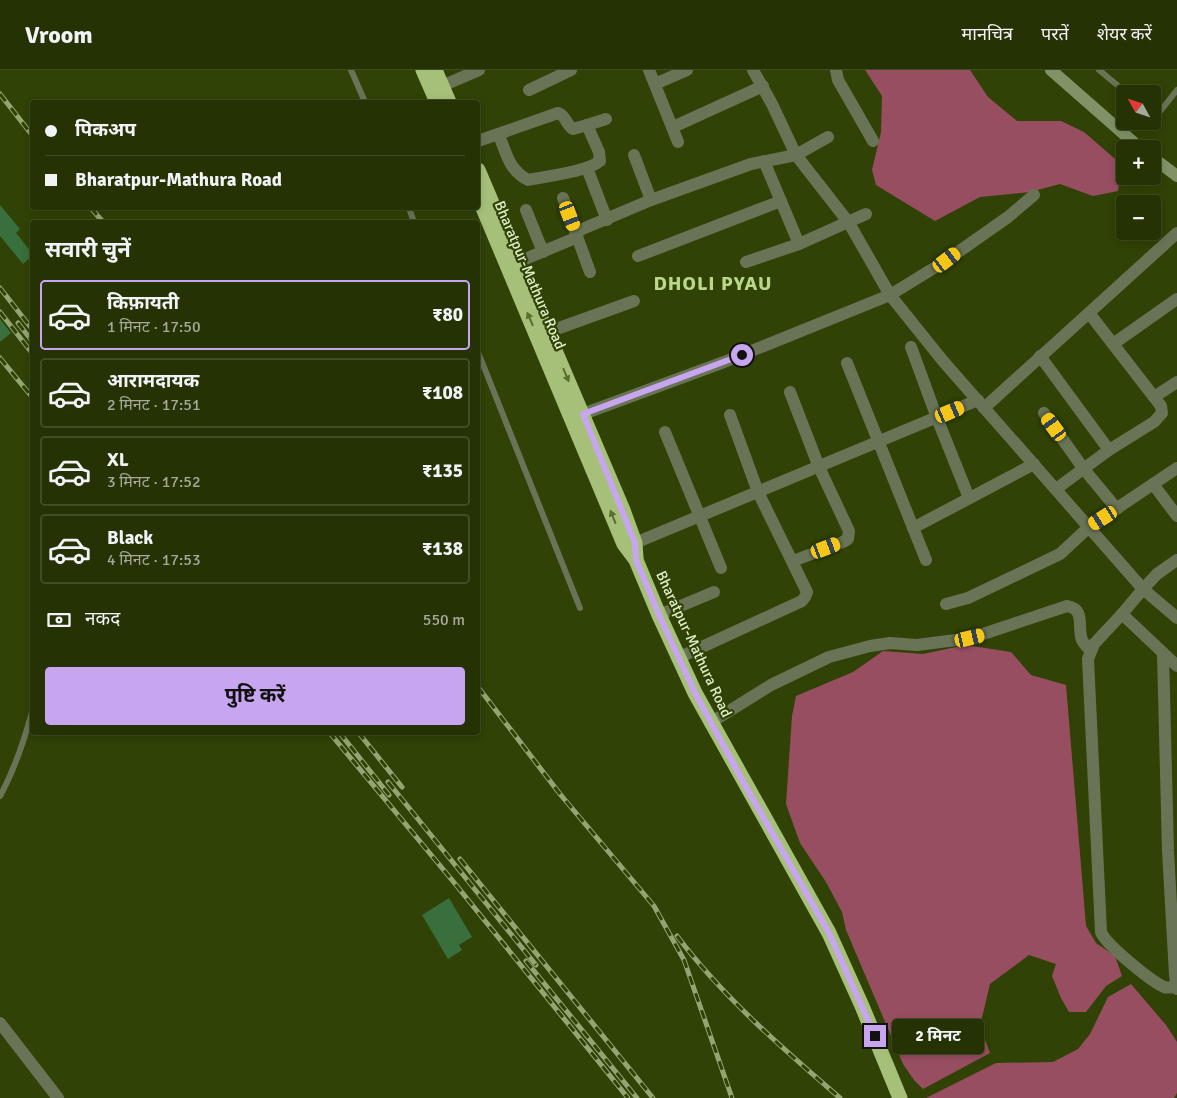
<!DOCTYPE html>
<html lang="hi">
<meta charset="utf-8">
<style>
:root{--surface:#243204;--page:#2c3a0e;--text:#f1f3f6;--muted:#a3aa9a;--line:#414d26;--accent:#c8a6ef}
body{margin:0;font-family:Signika,"Noto Sans Devanagari",sans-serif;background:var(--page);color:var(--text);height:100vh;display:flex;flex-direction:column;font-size:19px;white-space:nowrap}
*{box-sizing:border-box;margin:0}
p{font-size:16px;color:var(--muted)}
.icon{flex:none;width:28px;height:28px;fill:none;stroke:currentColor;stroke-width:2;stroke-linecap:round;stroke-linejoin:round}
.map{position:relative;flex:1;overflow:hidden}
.side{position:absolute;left:30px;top:150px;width:450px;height:515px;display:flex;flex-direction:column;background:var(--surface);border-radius:5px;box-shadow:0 2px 8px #0003,0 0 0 1px var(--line)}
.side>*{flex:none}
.guide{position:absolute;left:30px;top:30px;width:450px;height:110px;border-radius:5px;box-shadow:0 2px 8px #0003,0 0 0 1px var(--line);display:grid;align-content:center;height:110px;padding:0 15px;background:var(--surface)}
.needle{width:32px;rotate:310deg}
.fabs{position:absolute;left:1116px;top:15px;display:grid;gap:10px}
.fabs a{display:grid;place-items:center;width:45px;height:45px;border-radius:5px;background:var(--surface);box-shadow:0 2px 8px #0003,0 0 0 1px var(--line);font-size:25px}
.end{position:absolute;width:22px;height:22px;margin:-11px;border:6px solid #c8a6ef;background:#111;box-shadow:0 0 0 2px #111}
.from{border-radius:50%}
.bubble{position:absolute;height:35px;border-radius:5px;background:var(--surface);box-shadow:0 2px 8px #0003,0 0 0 1px var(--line);font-size:16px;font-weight:700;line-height:35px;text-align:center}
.car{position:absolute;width:15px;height:30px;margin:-15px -8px;border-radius:6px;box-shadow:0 0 4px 1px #0007;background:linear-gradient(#f5c518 24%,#345 0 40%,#f5c518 0 76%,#345 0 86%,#f5c518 0)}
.guide b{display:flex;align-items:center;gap:18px;height:48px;font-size:19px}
.guide b+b{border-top:1px solid var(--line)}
.guide i{width:12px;height:12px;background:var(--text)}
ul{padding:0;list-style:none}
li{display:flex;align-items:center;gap:15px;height:70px;margin:0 10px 8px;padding:0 5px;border:2px solid var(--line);border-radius:5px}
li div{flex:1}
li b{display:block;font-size:19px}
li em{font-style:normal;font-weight:700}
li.selected{border-color:var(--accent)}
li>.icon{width:45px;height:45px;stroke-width:1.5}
h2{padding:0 15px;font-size:22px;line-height:60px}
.pay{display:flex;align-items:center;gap:12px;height:55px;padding:0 15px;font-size:19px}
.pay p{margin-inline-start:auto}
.button{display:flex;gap:10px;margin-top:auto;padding:10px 15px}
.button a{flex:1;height:58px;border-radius:5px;background:var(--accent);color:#111;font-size:20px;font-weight:700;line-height:58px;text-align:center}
header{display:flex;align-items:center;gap:30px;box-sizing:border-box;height:70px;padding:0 25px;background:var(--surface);border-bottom:1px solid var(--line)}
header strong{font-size:24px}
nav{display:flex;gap:28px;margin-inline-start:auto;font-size:18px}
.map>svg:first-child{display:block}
.water{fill:#984e61}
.building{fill:#386f3c}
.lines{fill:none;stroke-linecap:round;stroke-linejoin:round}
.lane{stroke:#697457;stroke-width:6}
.street{stroke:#697457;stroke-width:12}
.secondary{stroke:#819366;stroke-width:12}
.highway{stroke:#a6c079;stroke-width:15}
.rail-casing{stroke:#94a574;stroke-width:5}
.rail{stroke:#304205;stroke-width:3;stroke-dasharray:9;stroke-linecap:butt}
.oneway{fill:#596e2e}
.route{stroke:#c8a6ef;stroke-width:6}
.labels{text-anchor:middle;stroke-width:4.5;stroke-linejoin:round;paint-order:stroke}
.street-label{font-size:15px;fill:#e0f0c9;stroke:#304205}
.district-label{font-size:20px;font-weight:bold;letter-spacing:1px;fill:#bad78a;stroke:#304205}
</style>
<header>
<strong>Vroom</strong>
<nav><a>मानचित्र</a><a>परतें</a><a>शेयर करें</a></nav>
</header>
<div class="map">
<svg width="1177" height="1028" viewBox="0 0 1177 1028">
<rect width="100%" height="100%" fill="#304205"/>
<g class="water">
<polygon points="865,0 970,0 988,27 1017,51 1061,51 1084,62 1122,95 1118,121 1093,126 1060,114 1030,122 980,127 935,151 876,115 872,100 881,62 882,26"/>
<polygon points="966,575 1011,582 1031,605 1066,615 1086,856 1096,873 1115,886 1122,906 1106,916 1086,942 1069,942 1061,928 1052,906 1056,894 1029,885 990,914 980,956 990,983 923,1019 914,1010 903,994 846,860 842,842 826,812 800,773 786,734 792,646 796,626 853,602 883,581 923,584"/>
<polygon points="1131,914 1166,955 1177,972 1177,1023 1174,1028 926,1028 996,993 1053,992 1078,979 1090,964 1108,927"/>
</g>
<g class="building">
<polygon points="0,135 20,159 16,163 32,183 32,186 23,194 0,166"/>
<polygon points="0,249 11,263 0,272"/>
<polygon points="449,828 472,867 459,875 462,880 448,889 422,845"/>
</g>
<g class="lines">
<g class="lane">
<polyline points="351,0 365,32"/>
<polyline points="1099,0 1128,24"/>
<polyline points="1152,42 1158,44 1177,20"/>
<polyline points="409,138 414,152"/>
<polyline points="478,282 580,538"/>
<path d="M 0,726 C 15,699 24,671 32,642"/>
</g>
<g class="street">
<polyline points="649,0 678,72"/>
<polyline points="753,0 772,34 796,85 849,153 890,225 943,291 1143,519 1177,548"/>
<polyline points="836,0 838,10 873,71"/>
<polyline points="655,14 687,0"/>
<polyline points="442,16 479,0"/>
<polyline points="529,20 571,0"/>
<polyline points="673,57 763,16"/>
<path d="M 499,65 C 506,83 509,100 528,110 C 547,106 586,102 600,91 L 599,82 L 587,55 L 606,49"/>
<path d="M 478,71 L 558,43 C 566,45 566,55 573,59 L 587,55"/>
<polyline points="634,85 651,130"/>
<polyline points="764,91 799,174"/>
<polyline points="587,98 607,150"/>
<polyline points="563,128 590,202"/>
<polyline points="526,140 543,182"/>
<polyline points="638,186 781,131"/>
<polyline points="518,192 573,169 580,160 651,130 751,94 796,85 828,67"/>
<polyline points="746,192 799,174 866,144"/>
<polyline points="548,262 634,231"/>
<polyline points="1113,274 1177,229"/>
<polyline points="911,277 937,348 969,428"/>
<polyline points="1040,286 1109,380"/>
<polyline points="847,293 926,490"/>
<polyline points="790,322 819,397 849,461 848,469 843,472 793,491"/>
<polyline points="1154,327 1177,312"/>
<polyline points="984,338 1177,163"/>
<polyline points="1044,343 1083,398 1117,439"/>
<polyline points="583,344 724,292 890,225 947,190 1008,147 1034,125"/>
<polyline points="665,362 721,498"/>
<polyline points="1153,414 1177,446"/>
<polyline points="1056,419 1109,380 1154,352 1162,343 1161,336 1154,327 1089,243"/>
<polyline points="913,458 1034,394"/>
<polyline points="635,473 978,330"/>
<polyline points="946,534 968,528 1060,484 1089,457 1177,398"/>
<polyline points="1122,544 1177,596"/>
<polyline points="659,545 714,522"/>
<polyline points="1163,583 1168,781 1175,905 1177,919"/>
<polyline points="678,588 802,531 805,527 807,522 758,422 730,345"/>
<path d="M 710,653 L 771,615 L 829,587 L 870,576 L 890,573 L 917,575 L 971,568 L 1067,536 C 1086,539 1077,558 1082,570 C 1084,574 1087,577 1090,580"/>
<path d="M 1176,917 C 1172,917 1169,918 1164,917 C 1151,911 1106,875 1101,862 L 1088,589 L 1094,574 L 1122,544 L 1143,519 L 1157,504 L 1177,490"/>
<polyline points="0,953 58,1028"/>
</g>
<g class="secondary">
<polyline points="1051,0 1141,79"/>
<polyline points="1152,87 1177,106"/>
</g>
<g class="highway">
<polyline points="423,0 437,32"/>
<polyline points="435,0 449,32"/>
<polyline points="478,100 623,440 635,473 636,488"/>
<polyline points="478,126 624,474 636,490 659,545 695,623 829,863 862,936 900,1028"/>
</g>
<defs>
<g id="rail">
<polyline points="0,24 32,65"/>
<polyline points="91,138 103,152"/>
<polyline points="0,218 32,259"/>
<polyline points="0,242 32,283"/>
<polyline points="18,253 32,271"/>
<polyline points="0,288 32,327"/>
<polyline points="478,617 560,724 654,836 684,890 732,1028"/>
<polyline points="329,662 452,810 628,1028"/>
<polyline points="339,662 389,725"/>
<polyline points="358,662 402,717"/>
<polyline points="388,712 536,895"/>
<polyline points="460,789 653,1028"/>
<path d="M 677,866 C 723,927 782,978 840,1028"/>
<polyline points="526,891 637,1028"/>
</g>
</defs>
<use href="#rail" class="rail-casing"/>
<use href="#rail" class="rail"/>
</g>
<defs><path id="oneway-solid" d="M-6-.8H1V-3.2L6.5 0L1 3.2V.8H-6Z" transform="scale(1.25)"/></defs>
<g class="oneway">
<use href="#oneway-solid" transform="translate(530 249) rotate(-113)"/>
<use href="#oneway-solid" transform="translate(566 305) rotate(67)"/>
<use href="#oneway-solid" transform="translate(613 447) rotate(-112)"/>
</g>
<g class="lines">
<polyline class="route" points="742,285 583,344 635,473 636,490 659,545 695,623 746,717 829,863 875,966"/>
</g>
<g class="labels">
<g class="street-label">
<text transform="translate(530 205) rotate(67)" y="5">Bharatpur-Mathura Road</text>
<text transform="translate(694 574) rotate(65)" y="5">Bharatpur-Mathura Road</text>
</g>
<g class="district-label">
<text x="713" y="220">DHOLI PYAU</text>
</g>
</g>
</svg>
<div class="fabs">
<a><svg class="needle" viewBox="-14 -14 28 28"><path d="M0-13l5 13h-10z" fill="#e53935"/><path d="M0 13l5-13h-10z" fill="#a3aa9a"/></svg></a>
<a>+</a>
<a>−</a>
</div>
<i class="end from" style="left:742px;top:285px"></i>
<i class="end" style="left:875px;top:966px"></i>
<div class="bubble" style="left:892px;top:949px;width:92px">2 मिनट</div>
<i class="car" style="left:570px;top:146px;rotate:159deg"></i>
<i class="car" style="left:947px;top:190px;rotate:53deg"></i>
<i class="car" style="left:950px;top:342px;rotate:67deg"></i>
<i class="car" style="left:1054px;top:357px;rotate:324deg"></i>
<i class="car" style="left:1103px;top:448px;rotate:238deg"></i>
<i class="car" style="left:826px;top:478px;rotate:69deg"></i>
<i class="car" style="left:970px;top:568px;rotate:77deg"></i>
<div class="guide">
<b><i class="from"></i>पिकअप</b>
<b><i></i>Bharatpur-Mathura Road</b>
</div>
<section class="side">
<h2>सवारी चुनें</h2>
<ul>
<li class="selected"><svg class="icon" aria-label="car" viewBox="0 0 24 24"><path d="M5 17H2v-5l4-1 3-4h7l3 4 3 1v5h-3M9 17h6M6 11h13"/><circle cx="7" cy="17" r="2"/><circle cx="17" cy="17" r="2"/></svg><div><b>किफ़ायती</b><p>1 मिनट · 17:50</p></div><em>₹80</em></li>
<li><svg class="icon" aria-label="car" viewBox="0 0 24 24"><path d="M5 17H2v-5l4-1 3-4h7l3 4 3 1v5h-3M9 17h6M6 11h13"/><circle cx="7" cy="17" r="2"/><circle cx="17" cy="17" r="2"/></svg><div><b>आरामदायक</b><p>2 मिनट · 17:51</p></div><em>₹108</em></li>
<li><svg class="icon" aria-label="car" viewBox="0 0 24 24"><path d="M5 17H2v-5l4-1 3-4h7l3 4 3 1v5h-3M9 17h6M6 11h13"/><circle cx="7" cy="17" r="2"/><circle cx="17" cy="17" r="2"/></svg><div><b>XL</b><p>3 मिनट · 17:52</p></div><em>₹135</em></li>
<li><svg class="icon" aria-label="car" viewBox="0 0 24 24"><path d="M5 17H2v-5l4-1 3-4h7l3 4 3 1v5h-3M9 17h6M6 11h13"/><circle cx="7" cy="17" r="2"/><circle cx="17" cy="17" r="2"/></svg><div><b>Black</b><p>4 मिनट · 17:53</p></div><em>₹138</em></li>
</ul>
<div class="pay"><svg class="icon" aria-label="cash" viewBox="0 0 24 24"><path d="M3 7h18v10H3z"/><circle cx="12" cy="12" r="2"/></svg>नकद<p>550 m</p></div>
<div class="button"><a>पुष्टि करें</a></div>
</section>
</div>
